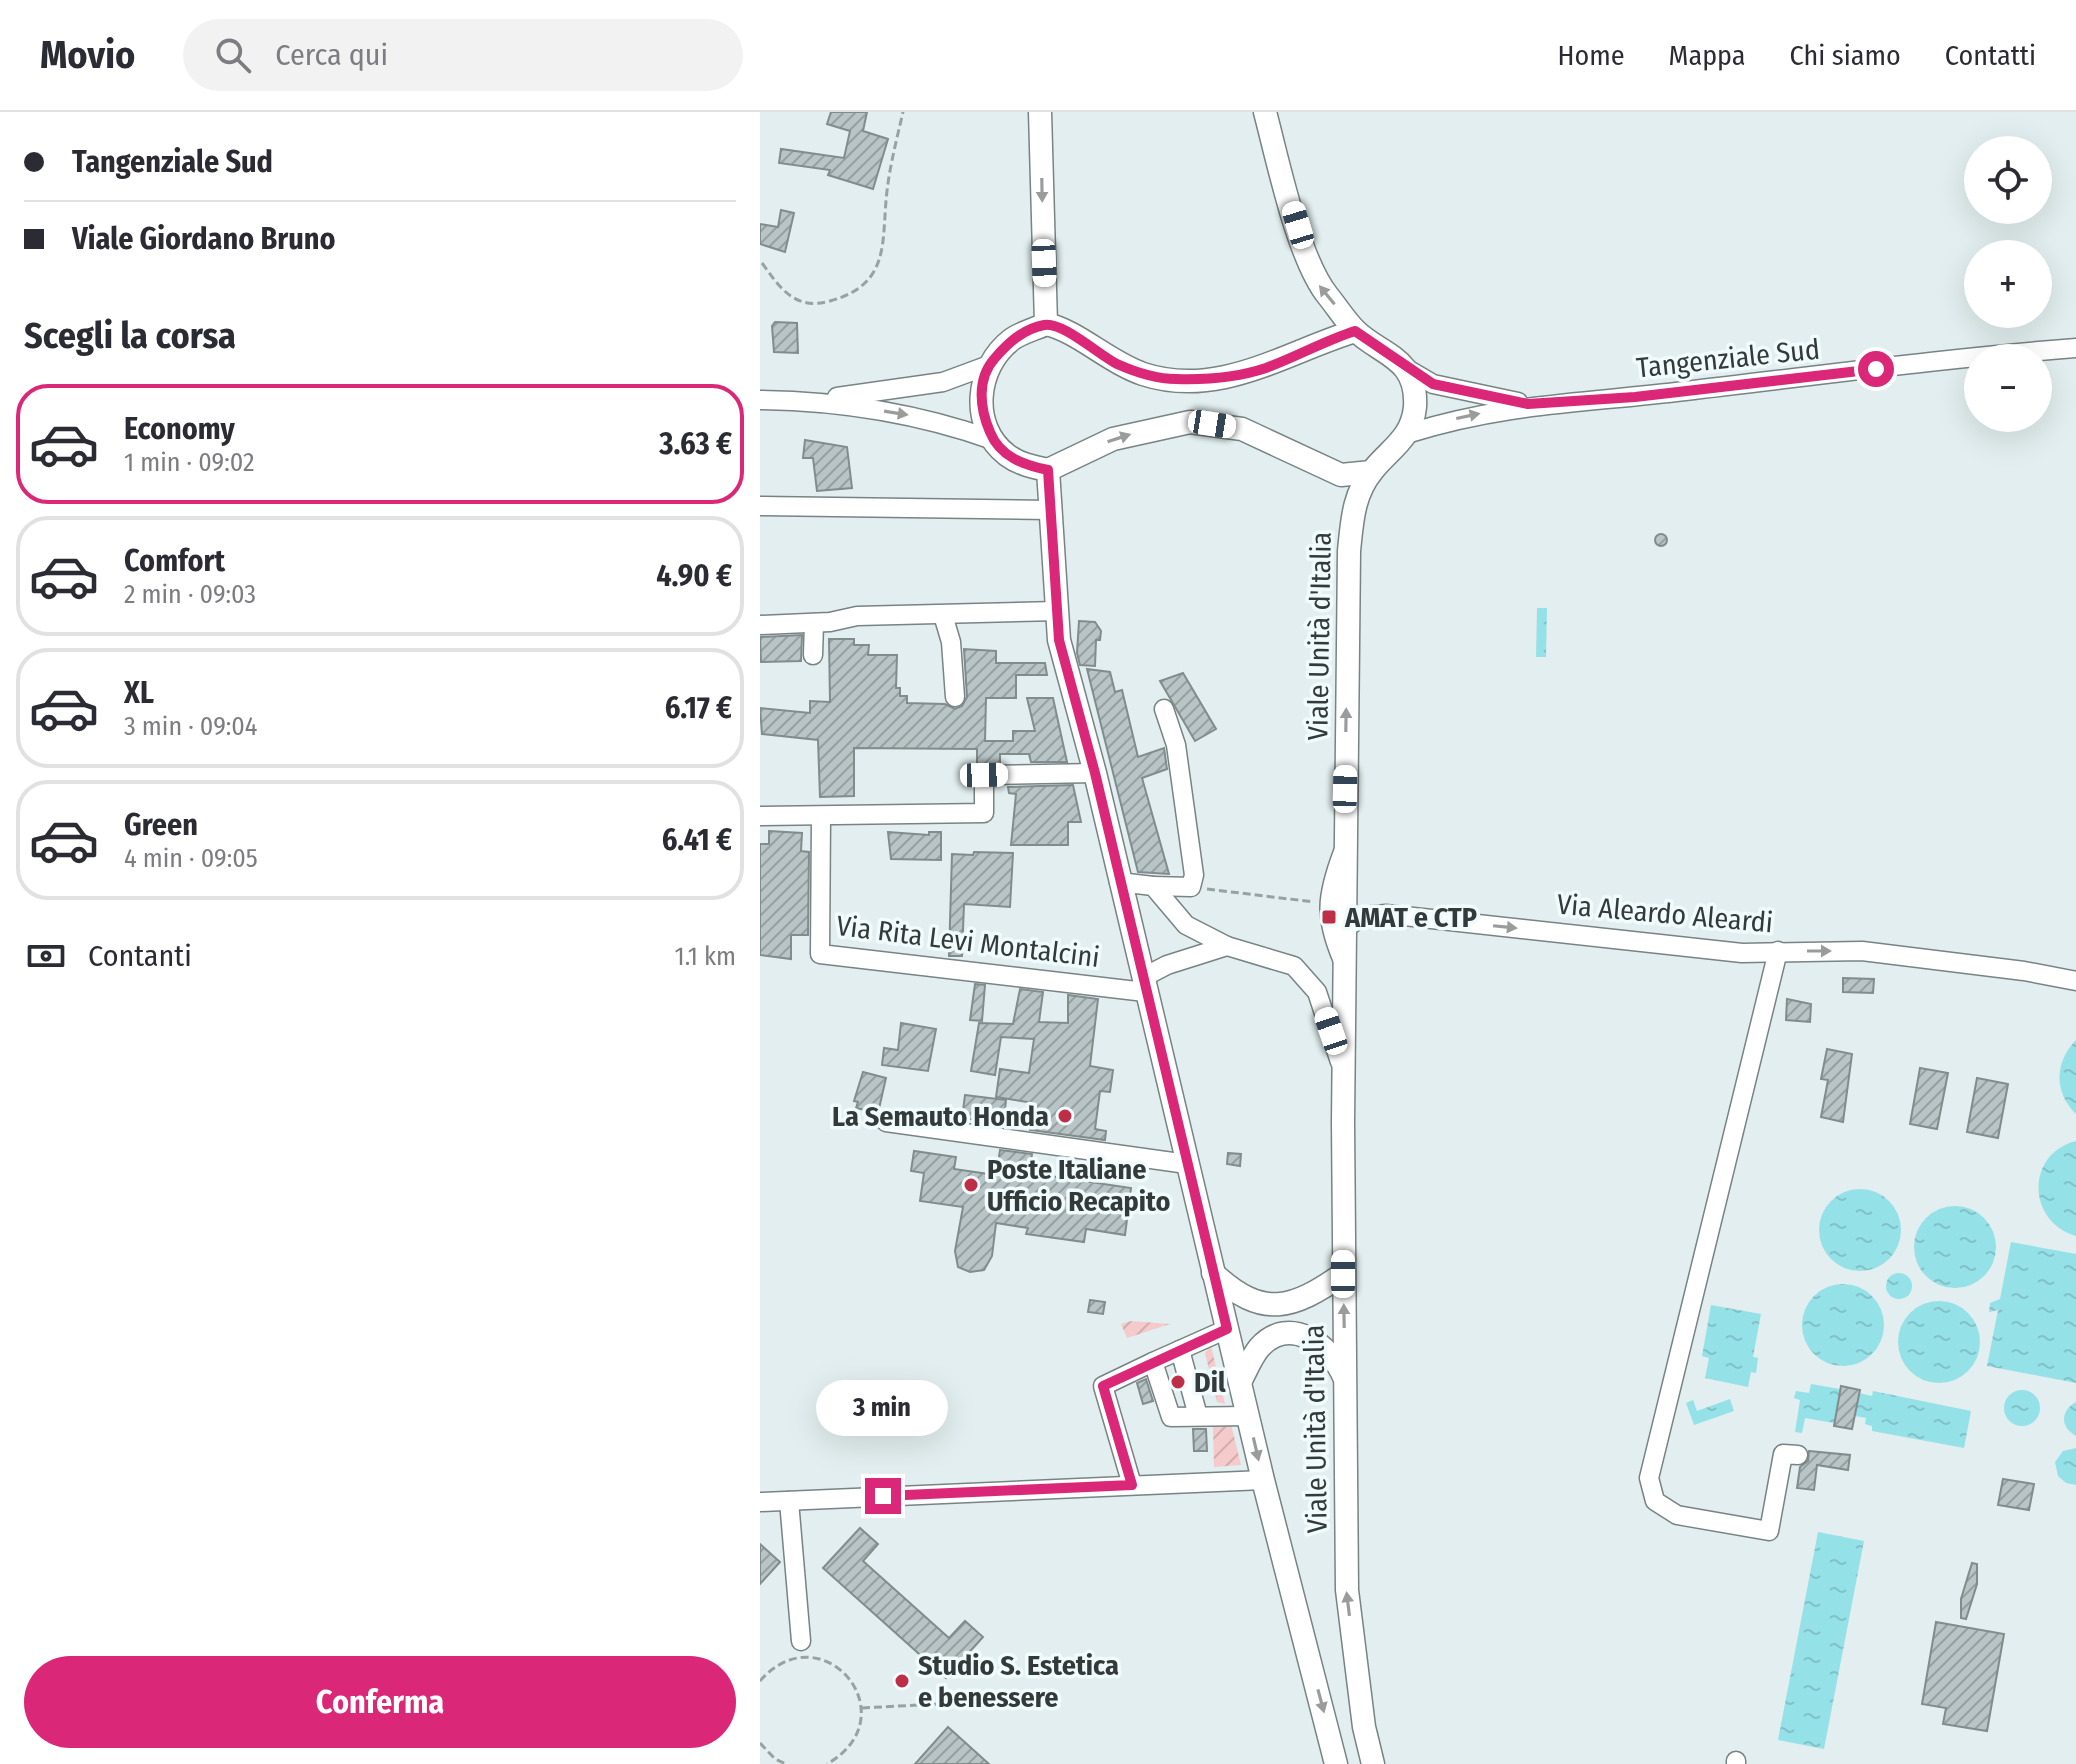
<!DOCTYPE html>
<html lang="it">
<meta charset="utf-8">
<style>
:root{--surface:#fff;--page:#f2f2f3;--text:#2b2b33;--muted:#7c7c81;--line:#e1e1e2;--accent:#db2777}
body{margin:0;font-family:"Fira Sans Condensed",sans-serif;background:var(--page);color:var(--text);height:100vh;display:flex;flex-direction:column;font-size:30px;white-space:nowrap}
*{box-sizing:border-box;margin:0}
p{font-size:26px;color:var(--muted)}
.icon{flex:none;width:44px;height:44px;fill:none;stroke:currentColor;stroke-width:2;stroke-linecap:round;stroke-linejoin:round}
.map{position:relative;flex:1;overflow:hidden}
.sheet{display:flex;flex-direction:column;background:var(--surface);width:760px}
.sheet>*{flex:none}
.top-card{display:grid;align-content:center;height:176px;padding:0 24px;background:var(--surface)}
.fabs{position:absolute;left:1204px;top:24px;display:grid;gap:16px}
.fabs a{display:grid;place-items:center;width:88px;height:88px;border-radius:50%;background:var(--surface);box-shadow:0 8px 32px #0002;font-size:40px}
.end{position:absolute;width:36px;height:36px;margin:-18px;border:10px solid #db2777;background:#fff;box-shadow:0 0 0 4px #fff}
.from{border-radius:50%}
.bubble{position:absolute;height:56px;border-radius:28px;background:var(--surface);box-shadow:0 8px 32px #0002;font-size:26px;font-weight:700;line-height:56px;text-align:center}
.car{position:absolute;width:24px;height:48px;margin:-24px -12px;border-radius:10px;box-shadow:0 0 6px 2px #0007;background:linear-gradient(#fff 24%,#345 0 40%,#fff 0 76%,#345 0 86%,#fff 0)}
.top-card b{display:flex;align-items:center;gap:28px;height:76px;font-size:30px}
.top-card b+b{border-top:2px solid var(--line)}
.top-card i{width:20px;height:20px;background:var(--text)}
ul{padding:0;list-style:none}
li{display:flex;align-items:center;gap:24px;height:120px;margin:0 16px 12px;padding:0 8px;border:4px solid var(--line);border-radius:32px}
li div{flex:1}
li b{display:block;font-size:30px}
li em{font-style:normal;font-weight:700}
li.current{border-color:var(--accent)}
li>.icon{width:72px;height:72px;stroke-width:1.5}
h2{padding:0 24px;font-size:36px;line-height:96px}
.pay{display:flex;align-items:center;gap:20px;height:88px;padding:0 24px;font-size:30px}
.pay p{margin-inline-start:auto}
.primary-button{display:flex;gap:16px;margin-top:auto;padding:16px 24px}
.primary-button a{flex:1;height:92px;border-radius:48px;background:var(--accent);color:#fff;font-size:32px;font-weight:700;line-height:92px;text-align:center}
header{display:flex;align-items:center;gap:48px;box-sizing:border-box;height:112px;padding:0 40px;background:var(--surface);border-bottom:2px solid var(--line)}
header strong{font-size:38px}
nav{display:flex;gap:44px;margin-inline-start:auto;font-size:28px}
.search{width:560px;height:72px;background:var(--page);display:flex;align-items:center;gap:20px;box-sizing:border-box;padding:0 28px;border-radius:44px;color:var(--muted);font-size:30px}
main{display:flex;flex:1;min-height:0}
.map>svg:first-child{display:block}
.garden{fill:url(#garden-furrows)}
.water{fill:url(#water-ripples)}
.building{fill:url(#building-hatch);stroke:#818c8d;stroke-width:2}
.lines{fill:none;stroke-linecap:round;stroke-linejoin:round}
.minor-casing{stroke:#788384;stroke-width:21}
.major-casing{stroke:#788384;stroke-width:25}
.path{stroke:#99a2a2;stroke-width:3;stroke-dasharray:8 4;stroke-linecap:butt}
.minor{stroke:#fff;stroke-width:18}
.major{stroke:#fff;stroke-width:22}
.oneway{fill:#9a9c9c}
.route{stroke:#db2777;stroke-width:10}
.poi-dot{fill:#bf2e47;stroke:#effbfc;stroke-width:3}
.labels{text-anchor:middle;stroke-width:7;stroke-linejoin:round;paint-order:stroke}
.street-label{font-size:28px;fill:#343939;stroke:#effbfc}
.poi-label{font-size:28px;font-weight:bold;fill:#343939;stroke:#effbfc;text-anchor:start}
</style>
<header>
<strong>Movio</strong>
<div class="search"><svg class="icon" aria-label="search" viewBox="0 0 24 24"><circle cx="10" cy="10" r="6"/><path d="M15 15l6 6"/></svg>Cerca qui</div>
<nav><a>Home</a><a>Mappa</a><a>Chi siamo</a><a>Contatti</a></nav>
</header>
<main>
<section class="sheet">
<div class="top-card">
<b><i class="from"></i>Tangenziale Sud</b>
<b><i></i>Viale Giordano Bruno</b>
</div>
<h2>Scegli la corsa</h2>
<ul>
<li class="current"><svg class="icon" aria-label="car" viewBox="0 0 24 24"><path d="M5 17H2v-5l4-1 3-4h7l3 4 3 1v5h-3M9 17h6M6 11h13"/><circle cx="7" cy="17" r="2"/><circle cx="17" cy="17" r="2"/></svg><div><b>Economy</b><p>1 min · 09:02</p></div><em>3.63 €</em></li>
<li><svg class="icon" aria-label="car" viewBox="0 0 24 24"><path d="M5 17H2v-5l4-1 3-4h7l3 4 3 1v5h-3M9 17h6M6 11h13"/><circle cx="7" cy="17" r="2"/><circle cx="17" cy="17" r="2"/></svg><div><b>Comfort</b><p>2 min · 09:03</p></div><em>4.90 €</em></li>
<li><svg class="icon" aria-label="car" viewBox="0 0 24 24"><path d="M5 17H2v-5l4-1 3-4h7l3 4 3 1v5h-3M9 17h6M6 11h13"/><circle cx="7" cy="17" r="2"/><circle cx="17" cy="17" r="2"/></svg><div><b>XL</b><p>3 min · 09:04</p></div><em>6.17 €</em></li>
<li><svg class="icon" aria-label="car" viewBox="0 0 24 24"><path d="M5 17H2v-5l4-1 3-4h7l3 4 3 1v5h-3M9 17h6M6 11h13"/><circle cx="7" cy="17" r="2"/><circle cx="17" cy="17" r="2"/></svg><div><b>Green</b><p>4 min · 09:05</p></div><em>6.41 €</em></li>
</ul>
<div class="pay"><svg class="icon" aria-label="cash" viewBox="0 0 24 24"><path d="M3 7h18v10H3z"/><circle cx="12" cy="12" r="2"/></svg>Contanti<p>1.1 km</p></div>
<div class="primary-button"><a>Conferma</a></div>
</section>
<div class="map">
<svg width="1316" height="1652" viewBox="0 0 1316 1652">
<defs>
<pattern id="garden-furrows" width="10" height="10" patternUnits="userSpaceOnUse" patternTransform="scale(2)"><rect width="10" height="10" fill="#f5cacb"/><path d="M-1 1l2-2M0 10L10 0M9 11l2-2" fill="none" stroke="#d3aeaf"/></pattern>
<pattern id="water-ripples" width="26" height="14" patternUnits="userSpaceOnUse" patternTransform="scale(2)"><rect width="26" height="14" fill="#95e1e8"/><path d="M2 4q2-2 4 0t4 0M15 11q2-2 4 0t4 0" fill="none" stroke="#81c2c8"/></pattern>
<pattern id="building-hatch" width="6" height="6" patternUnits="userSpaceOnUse" patternTransform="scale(2)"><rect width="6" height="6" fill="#b8c4c5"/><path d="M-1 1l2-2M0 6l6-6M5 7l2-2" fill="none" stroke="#96a0a1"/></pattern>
</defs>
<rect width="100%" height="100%" fill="#e2eeef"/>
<g class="garden">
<polygon points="371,1209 410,1212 367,1226 361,1212"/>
<polygon points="451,1234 465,1292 457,1290 445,1241"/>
<polygon points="471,1312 481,1353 454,1355 453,1314"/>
</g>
<g class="water">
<polygon points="777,496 787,496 786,545 776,545"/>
<path d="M 1316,928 L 1316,1002 C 1294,981 1294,950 1316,928 Z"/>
<path d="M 1316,1029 L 1316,1124 C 1267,1110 1265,1042 1316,1029 Z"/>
<circle cx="1100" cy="1118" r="41"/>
<circle cx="1195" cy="1135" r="41"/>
<polygon points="1251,1130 1316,1142 1316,1271 1227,1254 1238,1198 1229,1200 1230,1191 1240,1187"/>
<circle cx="1139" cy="1174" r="13"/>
<circle cx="1083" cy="1213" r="41"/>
<circle cx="1179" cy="1230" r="41"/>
<polygon points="951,1193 1001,1202 993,1245 998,1246 996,1261 991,1260 988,1275 945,1266 949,1246 942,1244"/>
<polygon points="1051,1272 1080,1277 1074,1311 1045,1306 1042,1321 1035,1320 1040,1288 1034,1286 1036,1279 1049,1281"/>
<circle cx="1262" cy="1296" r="18"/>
<polygon points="1113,1279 1211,1299 1204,1336 1112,1319 1112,1314 1105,1312 1106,1306 1095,1304 1099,1281 1112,1284"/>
<polygon points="970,1287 974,1299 934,1313 926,1291 933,1288 937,1299"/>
<path d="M 1316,1290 L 1316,1324 C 1300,1315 1300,1299 1316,1290 Z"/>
<polygon points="1316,1336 1316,1373 1306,1371 1298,1364 1295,1350 1303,1339"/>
<polygon points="1058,1420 1104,1429 1064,1637 1018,1628"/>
</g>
<g class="building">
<polygon points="71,0 107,0 103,19 128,27 113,77 68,63 70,58 19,51 21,37 84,46 90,19 67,12"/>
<polygon points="21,98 34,101 25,140 0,132 0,112 18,115"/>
<polygon points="15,210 37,211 38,241 14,240 12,214"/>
<polygon points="45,328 87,335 92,376 57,379 53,346 43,346"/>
<circle cx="901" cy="428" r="6"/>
<polygon points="319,509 335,510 341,519 340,528 336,528 335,554 320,553 317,541"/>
<polygon points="42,523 41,549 1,550 0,525"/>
<polygon points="69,527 94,527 94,533 109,533 108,543 137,543 136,576 140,576 140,584 147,584 147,591 185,592 195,597 202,594 207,585 204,537 236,539 236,551 285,551 287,563 256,563 256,586 226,586 225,629 253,629 253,619 275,619 267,586 293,586 307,650 271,650 269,642 240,642 240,651 217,654 217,637 94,636 94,684 60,685 58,628 2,622 0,596 50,601 50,589 70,590"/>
<polygon points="327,557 350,560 355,580 362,578 378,645 404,636 407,657 382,666 409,762 378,760"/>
<polygon points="423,561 456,617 435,629 400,569"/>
<polygon points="313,673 321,710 308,710 308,733 251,733 256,682 249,681 248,675"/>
<polygon points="9,719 42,721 41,739 49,740 48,823 31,823 31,847 0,843 0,732 9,732"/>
<polygon points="128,720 169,723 169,720 181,720 181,748 131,747"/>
<polygon points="214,740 253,741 250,795 204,792 202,844 189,844 192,742 213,743"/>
<polygon points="1083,866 1114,867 1113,881 1083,880"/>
<polygon points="215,872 225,873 222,909 210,908"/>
<polygon points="260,877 283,880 279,910 308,911 308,883 338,887 330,954 353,958 350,980 340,979 335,1017 346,1019 345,1028 270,1018 274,991 236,985 240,957 269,961 274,927 241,925 235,963 211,959 219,911 253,912"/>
<polygon points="1027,887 1051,892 1050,910 1026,908"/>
<polygon points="141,911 176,917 168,959 122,953 124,936 138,938"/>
<polygon points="1067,937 1092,942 1083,1010 1061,1005 1068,968 1061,967"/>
<polygon points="1160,956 1188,961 1177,1017 1150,1012"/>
<polygon points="103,960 126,966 118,1001 96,996 98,990 94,989"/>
<polygon points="1217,966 1248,972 1238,1026 1207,1020"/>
<polygon points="205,983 246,988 244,1006 217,1003 216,1008 202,1006"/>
<polygon points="240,1038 272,1042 269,1061 371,1076 365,1123 326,1117 324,1130 266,1122 268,1116 236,1111 232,1144 224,1158 210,1160 198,1155 195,1139 203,1095 160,1089 164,1061 151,1059 154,1039 196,1045 194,1057 236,1063"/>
<polygon points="468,1041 481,1042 480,1054 467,1052"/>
<polygon points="330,1188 345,1190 343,1202 328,1200"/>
<polygon points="386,1267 393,1289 383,1292 377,1271"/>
<polygon points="1081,1274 1100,1278 1092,1317 1074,1314"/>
<polygon points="433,1317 446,1317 447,1339 434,1339"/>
<polygon points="1049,1339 1090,1343 1088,1358 1057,1353 1054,1378 1037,1376 1040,1355 1048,1349"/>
<polygon points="1243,1367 1274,1372 1269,1398 1238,1393"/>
<polygon points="100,1416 118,1432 103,1449 189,1526 205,1509 223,1525 186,1566 63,1456"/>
<polygon points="0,1432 20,1450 0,1472"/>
<polygon points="1212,1451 1217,1452 1217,1472 1206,1507 1201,1506 1201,1487"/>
<polygon points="1176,1510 1244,1522 1227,1619 1183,1612 1186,1596 1162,1592"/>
<polygon points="188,1615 229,1652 155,1652"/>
</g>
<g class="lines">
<defs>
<g id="minor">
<polyline points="644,255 673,272 758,290"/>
<polyline points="77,285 183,270 229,253"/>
<path d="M 0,288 C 80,289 157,301 233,328"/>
<path d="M 650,321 C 745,291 827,291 925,279 C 1055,264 1185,246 1316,236"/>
<polyline points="0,394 289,398"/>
<polyline points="183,503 191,530 195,585"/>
<polyline points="0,513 70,510 97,504 297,499"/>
<polyline points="53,543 54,511"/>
<polyline points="0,704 224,701 224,663 335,661"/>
<polyline points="61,705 60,842 385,880"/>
<path d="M 583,740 C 566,785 564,805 583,849"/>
<polyline points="359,770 393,774 426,813 467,834 534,854 557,880 580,950"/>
<polyline points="393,774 431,775 434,763 416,633 404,597"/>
<polyline points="587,815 604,804 626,802 982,841 1102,839 1264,859 1316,869"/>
<polyline points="1018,839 889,1366 895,1389 917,1403 1009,1419 1023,1342 1038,1343"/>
<polyline points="382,866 407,853 467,834"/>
<polyline points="126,1010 427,1052"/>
<polyline points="467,1217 393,1250 411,1305 488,1304"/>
<polyline points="420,1238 438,1304"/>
<polyline points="372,1373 343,1274 393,1250"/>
<polyline points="29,1389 41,1529"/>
<polyline points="0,1390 503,1368"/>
<polyline points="976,1652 976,1649"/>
</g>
<g id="major">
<path d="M 280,0 L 286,212 C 275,217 260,221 251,228 C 216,255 209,314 247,343 C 259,352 273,355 288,358 L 299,528 L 335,661 L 503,1368 L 576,1652"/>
<path d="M 505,0 C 518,49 538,147 568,184 C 577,195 585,208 595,218 C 620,243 658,245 655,295 C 652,326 631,336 613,358 C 593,382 592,410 589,439 L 583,1010 L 587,1478 L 604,1615 L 613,1652"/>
<path d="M 286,212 C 318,219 348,250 383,262 C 459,287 526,240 595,219"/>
<polyline points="288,358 353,327 430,310 482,317 581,363 611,360"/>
<path d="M 453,1161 C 503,1208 533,1197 583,1162"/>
<path d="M 480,1270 C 486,1259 491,1246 499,1236 C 530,1201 571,1234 584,1265"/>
</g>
</defs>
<use href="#minor" class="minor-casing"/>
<use href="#major" class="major-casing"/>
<g class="path">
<path d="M 2,151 C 20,176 35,199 70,189 C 132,172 121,129 127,79 C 130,53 137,26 143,0"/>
<polyline points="447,777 554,790"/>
<path d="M 0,1569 C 62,1498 151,1604 67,1652"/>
<polyline points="102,1596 235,1589"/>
<polyline points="0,1631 15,1647 26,1652"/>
</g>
<use href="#minor" class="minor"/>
<use href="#major" class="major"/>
</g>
<defs><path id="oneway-solid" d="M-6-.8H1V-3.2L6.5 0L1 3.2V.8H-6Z" transform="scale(2)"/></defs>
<g class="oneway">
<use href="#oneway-solid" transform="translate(282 78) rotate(89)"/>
<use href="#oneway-solid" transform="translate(567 183) rotate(-129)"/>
<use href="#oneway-solid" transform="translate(136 301) rotate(9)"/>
<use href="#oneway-solid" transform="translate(708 304) rotate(-12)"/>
<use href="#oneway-solid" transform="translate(359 326) rotate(-18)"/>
<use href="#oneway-solid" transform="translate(586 608) rotate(-89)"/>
<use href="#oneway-solid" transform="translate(745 815) rotate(6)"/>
<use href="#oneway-solid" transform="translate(1059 839)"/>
<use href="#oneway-solid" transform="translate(584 1204) rotate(-91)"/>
<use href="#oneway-solid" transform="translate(496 1337) rotate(77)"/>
<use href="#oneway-solid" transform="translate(588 1492) rotate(-97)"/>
<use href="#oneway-solid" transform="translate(561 1589) rotate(75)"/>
</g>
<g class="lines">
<path class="route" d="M 123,1384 L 372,1373 L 343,1274 L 467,1217 L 335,661 L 299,528 L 288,358 C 264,353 240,345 230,320 C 220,297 216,267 235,246 C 248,231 263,217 284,213 C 302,209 339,243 357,252 C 375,260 396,267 416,267 C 446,268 476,266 506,256 C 536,245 564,229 595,219 L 673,272 L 768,292 L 875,285 L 1116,257"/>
</g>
<g class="poi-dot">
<rect x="561" y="797" width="16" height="16" rx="4"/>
<circle cx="305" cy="1004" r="8"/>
<circle cx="211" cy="1073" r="8"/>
<circle cx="418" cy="1270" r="8"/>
<circle cx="142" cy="1569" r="8"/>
</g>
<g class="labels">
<g class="street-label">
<text transform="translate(968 246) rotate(-6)" y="10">Tangenziale Sud</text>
<text transform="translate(559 524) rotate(-89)" y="10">Viale Unità d'Italia</text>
<text transform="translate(905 801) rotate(5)" y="10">Via Aleardo Aleardi</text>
<text transform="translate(208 829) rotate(7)" y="10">Via Rita Levi Montalcini</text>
<text transform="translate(555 1317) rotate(-91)" y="10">Viale Unità d'Italia</text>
</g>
<g class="poi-label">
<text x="585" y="815">AMAT e CTP</text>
<text x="289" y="1014" text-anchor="end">La Semauto Honda</text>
<text x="227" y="1067">Poste Italiane<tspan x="227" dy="32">Ufficio Recapito</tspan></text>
<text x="434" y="1280">Dil</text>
<text x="158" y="1563">Studio S. Estetica<tspan x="158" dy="32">e benessere</tspan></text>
</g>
</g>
</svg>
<div class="fabs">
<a><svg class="icon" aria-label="locate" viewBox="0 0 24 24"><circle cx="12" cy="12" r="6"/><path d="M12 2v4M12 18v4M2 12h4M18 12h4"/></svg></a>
<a>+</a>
<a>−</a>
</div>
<i class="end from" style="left:1116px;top:257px"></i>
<i class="end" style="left:123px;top:1384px"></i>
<div class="bubble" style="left:56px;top:1268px;width:132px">3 min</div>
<i class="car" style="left:538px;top:113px;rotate:343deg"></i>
<i class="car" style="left:284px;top:151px;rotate:178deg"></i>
<i class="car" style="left:452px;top:312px;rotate:99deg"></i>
<i class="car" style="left:224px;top:663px;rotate:89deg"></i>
<i class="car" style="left:585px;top:677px;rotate:1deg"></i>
<i class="car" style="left:571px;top:919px;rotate:341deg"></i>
<i class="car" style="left:583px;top:1162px;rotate:0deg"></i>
</div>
</main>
